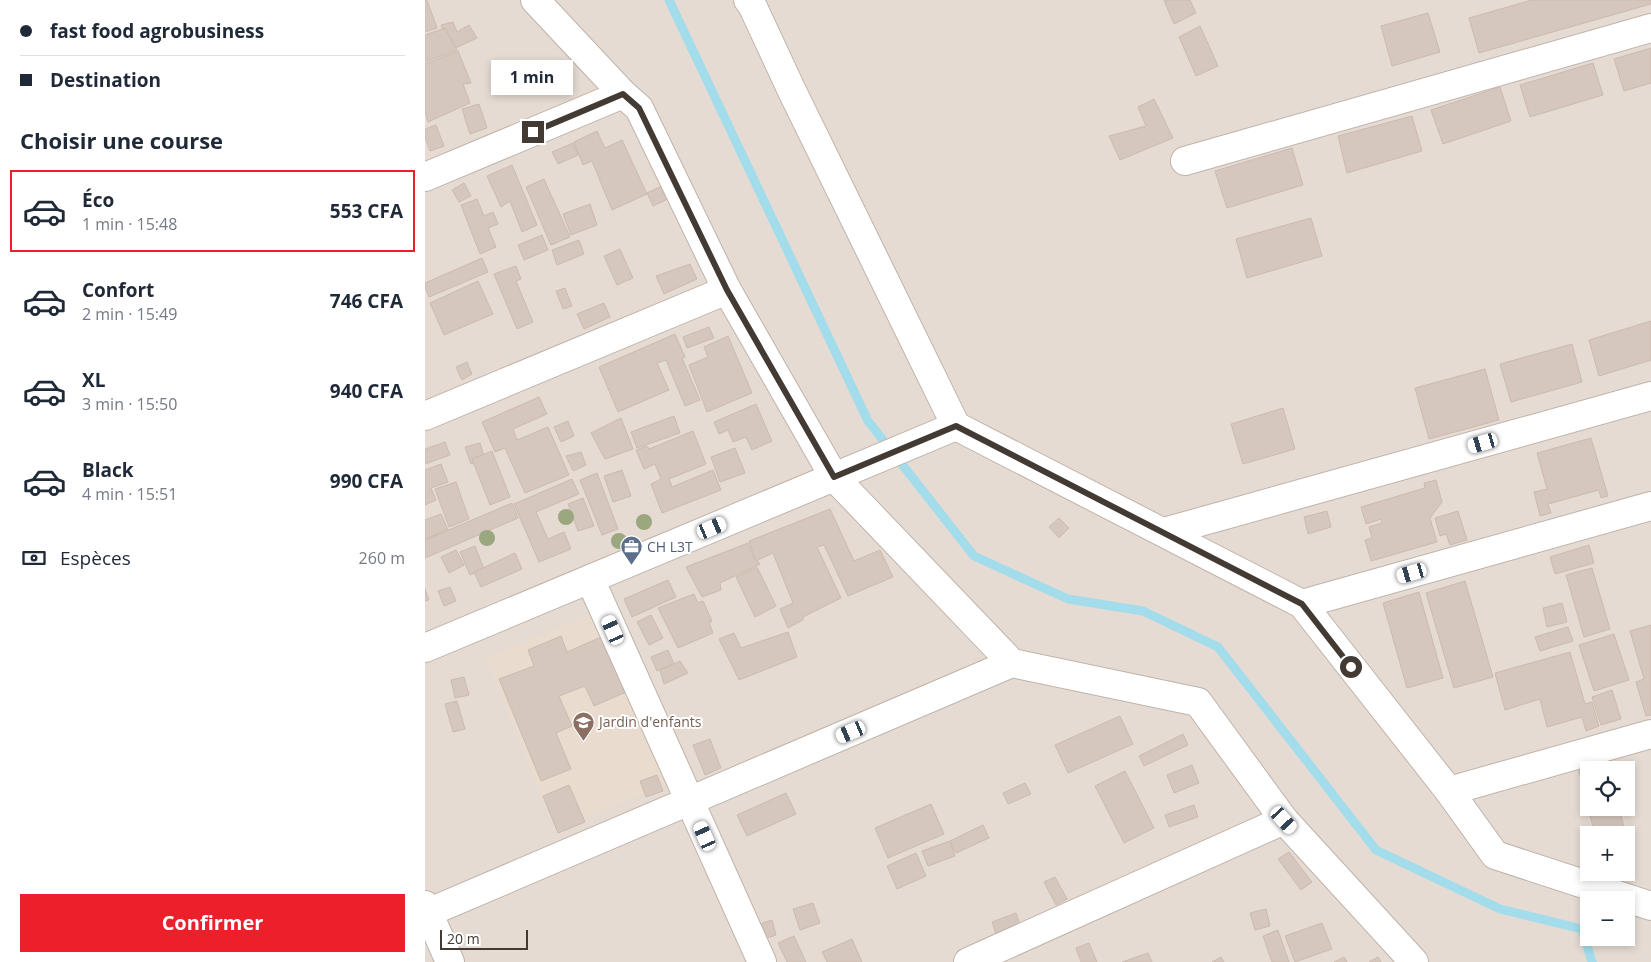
<!DOCTYPE html>
<html lang="fr">
<meta charset="utf-8">
<style>
:root{--surface:#fff;--page:#f2f2f3;--text:#1f2937;--muted:#747a83;--line:#e0e1e3;--accent:#ed1f2b}
body{margin:0;font-family:"Open Sans",sans-serif;background:var(--page);color:var(--text);height:100vh;display:flex;flex-direction:column;font-size:19px;white-space:nowrap}
*{box-sizing:border-box;margin:0}
p{font-size:16px;color:var(--muted)}
.icon{flex:none;width:28px;height:28px;fill:none;stroke:currentColor;stroke-width:2;stroke-linecap:round;stroke-linejoin:round}
.map{position:relative;flex:1;overflow:hidden}
.side{display:flex;flex-direction:column;background:var(--surface);width:425px}
.side>*{flex:none}
.banner{display:grid;align-content:center;height:110px;padding:0 20px;background:var(--surface)}
.tools{position:absolute;left:1155px;top:761px;display:grid;gap:10px}
.tools a{display:grid;place-items:center;width:55px;height:55px;border-radius:0px;background:var(--surface);box-shadow:0 2px 8px #0003;font-size:25px}
.scale{position:absolute;left:15px;bottom:12px;width:88px;box-sizing:border-box;padding-left:5px;border:2px solid #433a34;border-top:0;font-size:14px;line-height:18px;white-space:nowrap;color:#433a34;-webkit-text-stroke:4px #fff;paint-order:stroke}
.end{position:absolute;width:22px;height:22px;margin:-11px;border:6px solid #433a34;background:#fff;box-shadow:0 0 0 2px #fff}
.from{border-radius:50%}
.bubble{position:absolute;height:35px;border-radius:0px;background:var(--surface);box-shadow:0 2px 8px #0003;font-size:16px;font-weight:700;line-height:35px;text-align:center}
.car{position:absolute;width:15px;height:30px;margin:-15px -8px;border-radius:6px;box-shadow:0 0 4px 1px #0007;background:linear-gradient(#fff 24%,#345 0 40%,#fff 0 76%,#345 0 86%,#fff 0)}
.banner b{display:flex;align-items:center;gap:18px;height:48px;font-size:19px}
.banner b+b{border-top:1px solid var(--line)}
.banner i{width:12px;height:12px;background:var(--text)}
ul{padding:0;list-style:none}
li{display:flex;align-items:center;gap:15px;height:82px;margin:0 10px 8px;padding:0 10px;border:2px solid transparent;border-radius:0px}
li div{flex:1}
li b{display:block;font-size:19px}
li em{font-style:normal;font-weight:700}
li.active{border-color:var(--accent)}
li>.icon{width:45px;height:45px;stroke-width:1.5}
h2{padding:0 20px;font-size:22px;line-height:60px}
.pay{display:flex;align-items:center;gap:12px;height:55px;padding:0 20px;font-size:19px}
.pay p{margin-inline-start:auto}
.button{display:flex;gap:10px;margin-top:auto;padding:10px 20px}
.button a{flex:1;height:58px;border-radius:0px;background:var(--accent);color:#fff;font-size:20px;font-weight:700;line-height:58px;text-align:center}
main{display:flex;flex:1;min-height:0}
.map>svg:first-child{display:block}
.residential{fill:#e5dbd3;fill-rule:evenodd}
.education{fill:#e9dccf}
.lines{fill:none;stroke-linecap:round;stroke-linejoin:round}
.stream{stroke:#a3dceb;stroke-width:9}
.building{fill:#d5c7bd;stroke:#ccbaae}
.minor-casing{stroke:#bfb3aa;stroke-width:30}
.minor{stroke:#fff;stroke-width:28}
.tree{fill:#9ba77f}
.route{stroke:#433a34;stroke-width:6}
.labels{text-anchor:middle;stroke-width:4;stroke-linejoin:round;paint-order:stroke}
.service-label{font-size:14px;fill:#4e5e75;stroke:#fff;text-anchor:start}
.education-label{font-size:14px;fill:#785e54;stroke:#fff;text-anchor:start}
</style>
<main>
<section class="side">
<div class="banner">
<b><i class="from"></i>fast food agrobusiness</b>
<b><i></i>Destination</b>
</div>
<h2>Choisir une course</h2>
<ul>
<li class="active"><svg class="icon" aria-label="car" viewBox="0 0 24 24"><path d="M5 17H2v-5l4-1 3-4h7l3 4 3 1v5h-3M9 17h6M6 11h13"/><circle cx="7" cy="17" r="2"/><circle cx="17" cy="17" r="2"/></svg><div><b>Éco</b><p>1 min · 15:48</p></div><em>553 CFA</em></li>
<li><svg class="icon" aria-label="car" viewBox="0 0 24 24"><path d="M5 17H2v-5l4-1 3-4h7l3 4 3 1v5h-3M9 17h6M6 11h13"/><circle cx="7" cy="17" r="2"/><circle cx="17" cy="17" r="2"/></svg><div><b>Confort</b><p>2 min · 15:49</p></div><em>746 CFA</em></li>
<li><svg class="icon" aria-label="car" viewBox="0 0 24 24"><path d="M5 17H2v-5l4-1 3-4h7l3 4 3 1v5h-3M9 17h6M6 11h13"/><circle cx="7" cy="17" r="2"/><circle cx="17" cy="17" r="2"/></svg><div><b>XL</b><p>3 min · 15:50</p></div><em>940 CFA</em></li>
<li><svg class="icon" aria-label="car" viewBox="0 0 24 24"><path d="M5 17H2v-5l4-1 3-4h7l3 4 3 1v5h-3M9 17h6M6 11h13"/><circle cx="7" cy="17" r="2"/><circle cx="17" cy="17" r="2"/></svg><div><b>Black</b><p>4 min · 15:51</p></div><em>990 CFA</em></li>
</ul>
<div class="pay"><svg class="icon" aria-label="cash" viewBox="0 0 24 24"><path d="M3 7h18v10H3z"/><circle cx="12" cy="12" r="2"/></svg>Espèces<p>260 m</p></div>
<div class="button"><a>Confirmer</a></div>
</section>
<div class="map">
<svg width="1226" height="962" viewBox="0 0 1226 962">
<rect width="100%" height="100%" fill="#f1eae4"/>
<path class="residential" d="M 0,0 L 1226,0 L 1226,962 L 0,962 ZM 1164,770 L 1201,770 L 1201,808 L 1164,808 ZM 1164,835 L 1201,835 L 1201,872 L 1164,872 ZM 1164,900 L 1201,900 L 1201,938 L 1164,938 Z"/>
<polygon class="education" points="168,612 205,698 239,784 130,831 61,659"/>
<g class="lines">
<polyline class="stream" points="244,0 443,421 549,556 643,599 718,611 793,647 951,850 1075,909 1157,929 1167,962"/>
</g>
<g class="building">
<polygon points="0,0 2,0 12,28 0,32"/>
<polygon points="739,0 765,0 771,13 749,24"/>
<polygon points="1107,0 1226,0 1226,4 1054,53 1044,18"/>
<polygon points="1003,13 1015,52 967,66 956,26"/>
<polygon points="28,22 32,32 44,25 52,38 26,50 16,25"/>
<polygon points="775,26 793,66 771,76 754,37"/>
<polygon points="20,28 32,50 0,62 0,35"/>
<polygon points="1226,48 1226,83 1199,91 1189,59"/>
<polygon points="33,51 46,83 38,84 45,103 3,122 0,112 0,64"/>
<polygon points="114,61 122,76 102,85 98,76 107,72 105,66"/>
<polygon points="1168,63 1178,95 1105,117 1095,85"/>
<polygon points="1075,87 1086,121 1018,144 1006,110"/>
<polygon points="729,99 748,138 695,160 684,136 721,126 713,107"/>
<polygon points="54,104 62,128 45,134 37,109"/>
<polygon points="987,116 997,151 922,173 913,136"/>
<polygon points="11,125 19,146 5,151 0,137 0,129"/>
<polygon points="172,131 180,148 197,140 222,194 187,210 167,161 158,165 149,142"/>
<polygon points="148,143 153,155 133,164 127,152"/>
<polygon points="867,148 878,185 802,208 790,171"/>
<polygon points="87,165 112,225 97,232 85,201 76,207 62,176"/>
<polygon points="119,179 145,237 126,245 101,187"/>
<polygon points="39,183 46,196 34,202 27,190"/>
<polygon points="239,185 245,198 228,206 222,193"/>
<polygon points="52,199 59,216 68,212 73,224 63,228 71,247 55,254 36,205"/>
<polygon points="165,204 172,225 146,235 138,214"/>
<polygon points="886,218 897,256 822,278 811,239"/>
<polygon points="117,235 123,250 99,260 93,245"/>
<polygon points="154,240 159,254 132,265 127,250"/>
<polygon points="195,249 208,278 192,285 179,256"/>
<polygon points="57,258 63,272 4,297 0,287 0,283"/>
<polygon points="265,264 272,279 239,294 231,276"/>
<polygon points="91,266 96,279 91,281 108,322 92,329 69,274"/>
<polygon points="53,281 68,314 19,335 5,303"/>
<polygon points="140,288 147,306 138,309 131,291"/>
<polygon points="179,303 185,317 159,329 152,314"/>
<polygon points="1226,321 1226,360 1174,376 1164,340"/>
<polygon points="284,327 289,338 262,348 258,337"/>
<polygon points="250,334 260,357 257,358 275,400 260,406 241,360 232,363 244,390 193,412 174,367"/>
<polygon points="303,336 327,393 282,412 264,365 283,357 279,347"/>
<polygon points="1147,344 1157,382 1086,402 1075,364"/>
<polygon points="42,362 47,374 37,380 31,367"/>
<polygon points="1060,369 1074,420 1004,439 990,388"/>
<polygon points="114,397 122,414 88,429 92,440 123,427 144,475 100,493 80,448 70,452 57,422"/>
<polygon points="331,404 347,441 327,450 321,437 308,442 303,430 294,434 289,422"/>
<polygon points="858,408 870,449 818,464 806,424"/>
<polygon points="249,416 255,433 212,448 206,432"/>
<polygon points="196,418 208,449 180,459 166,433"/>
<polygon points="143,421 149,436 136,442 129,427"/>
<polygon points="268,431 281,464 244,479 247,487 288,470 296,490 237,513 226,484 236,479 230,464 219,469 211,450 222,446 224,449"/>
<polygon points="1166,438 1183,496 1176,498 1174,490 1123,504 1126,513 1115,516 1109,492 1122,489 1112,453"/>
<polygon points="20,442 25,455 0,464 0,449"/>
<polygon points="55,443 60,460 46,464 40,447"/>
<polygon points="310,448 320,473 295,482 286,457"/>
<polygon points="67,451 85,497 65,505 47,459"/>
<polygon points="156,452 161,465 148,471 141,456"/>
<polygon points="16,464 23,482 6,488 11,500 0,505 0,470"/>
<polygon points="197,470 206,496 188,502 179,476"/>
<polygon points="172,473 193,529 177,535 155,480"/>
<polygon points="147,479 154,494 111,512 123,539 139,532 146,549 114,562 89,504"/>
<polygon points="1011,480 1017,502 1005,518 1012,542 946,561 940,540 947,538 944,527 957,523 956,519 941,524 936,507 1000,488 999,483"/>
<polygon points="31,482 44,519 24,527 10,489"/>
<polygon points="158,498 169,526 153,531 143,504"/>
<polygon points="87,503 93,518 0,558 0,540"/>
<polygon points="405,509 429,561 455,550 468,577 423,596 399,545 392,547 416,598 378,617 378,620 363,628 355,609 368,603 348,553 331,561 324,541"/>
<polygon points="902,511 906,527 883,534 879,517"/>
<polygon points="1033,511 1042,540 1025,545 1021,534 1015,536 1010,518"/>
<polygon points="16,514 23,530 0,539 0,520"/>
<polygon points="634,518 644,528 634,538 624,527"/>
<polygon points="323,543 329,558 335,564 295,583 296,590 277,597 261,567"/>
<polygon points="1164,545 1169,563 1130,574 1125,557"/>
<polygon points="50,546 59,569 45,575 35,552"/>
<polygon points="31,550 39,565 24,573 16,557"/>
<polygon points="90,553 97,569 56,587 49,572"/>
<polygon points="332,567 351,606 330,617 311,577"/>
<polygon points="1167,568 1185,629 1159,637 1141,575"/>
<polygon points="243,580 251,597 207,617 199,599"/>
<polygon points="1040,581 1068,677 1029,688 1001,593"/>
<polygon points="25,587 31,601 19,606 13,591"/>
<polygon points="0,589 4,600 0,601"/>
<polygon points="994,592 1018,678 982,688 958,603"/>
<polygon points="269,594 273,603 278,601 287,621 284,623 288,633 253,648 233,608"/>
<polygon points="1137,603 1142,622 1122,627 1118,608"/>
<polygon points="226,615 238,638 224,645 212,622"/>
<polygon points="1226,625 1226,715 1221,716 1211,682 1219,679 1205,631"/>
<polygon points="1143,627 1148,641 1115,651 1110,637"/>
<polygon points="363,632 372,657 314,680 294,639 309,633 316,648"/>
<polygon points="1189,634 1204,680 1169,691 1154,645"/>
<polygon points="136,636 142,652 176,637 201,692 169,706 160,686 134,696 147,726 131,733 146,769 116,781 74,679 109,666 103,650"/>
<polygon points="243,650 249,664 232,671 226,657"/>
<polygon points="1145,652 1160,704 1167,702 1174,726 1161,731 1157,717 1122,727 1115,699 1080,710 1070,673"/>
<polygon points="255,661 263,673 239,684 235,670"/>
<polygon points="39,677 44,695 30,698 26,680"/>
<polygon points="1187,690 1196,719 1176,725 1167,697"/>
<polygon points="32,701 40,729 28,732 20,704"/>
<polygon points="695,716 708,744 643,773 630,745"/>
<polygon points="758,734 763,745 719,766 714,756"/>
<polygon points="285,739 296,768 280,775 268,745"/>
<polygon points="1183,764 1184,770 1164,770 1164,808 1194,808 1201,835 1170,835 1154,771"/>
<polygon points="767,765 774,783 749,793 742,775"/>
<polygon points="700,771 729,828 699,843 670,786"/>
<polygon points="232,775 238,791 221,797 215,781"/>
<polygon points="600,783 606,794 583,804 578,793"/>
<polygon points="144,785 160,822 133,833 118,796"/>
<polygon points="361,793 371,814 322,836 312,815"/>
<polygon points="506,804 519,834 463,858 450,828"/>
<polygon points="769,805 773,817 744,827 740,815"/>
<polygon points="558,825 564,838 531,853 525,841"/>
<polygon points="1201,838 1205,852 1201,853"/>
<polygon points="525,841 530,856 503,866 497,851"/>
<polygon points="864,852 887,882 876,890 853,859"/>
<polygon points="491,853 501,876 472,889 462,866"/>
<polygon points="630,877 642,899 631,905 619,882"/>
<polygon points="388,903 395,923 375,930 368,909"/>
<polygon points="841,909 845,926 830,930 825,913"/>
<polygon points="591,913 595,925 571,934 567,922"/>
<polygon points="347,920 351,935 339,939 335,924"/>
<polygon points="897,923 907,949 870,962 860,936"/>
<polygon points="853,930 864,962 847,962 838,936"/>
<polygon points="369,936 381,962 362,962 353,943"/>
<polygon points="427,939 437,962 402,962 397,952"/>
<polygon points="664,943 672,962 656,962 651,948"/>
<polygon points="723,953 727,962 697,962"/>
<polygon points="796,957 799,962 787,962"/>
<polygon points="919,957 922,962 909,962"/>
<polygon points="953,957 956,962 944,962"/>
</g>
<g class="lines">
<defs>
<g id="minor">
<polyline points="110,0 198,94 214,108 302,290 409,477 587,663 773,702 859,820 989,962"/>
<polyline points="323,0 327,5 367,91 531,426 877,604 1024,791 1070,855 1226,906"/>
<polyline points="760,161 1226,28"/>
<polyline points="0,177 198,94"/>
<polyline points="0,416 302,290"/>
<polyline points="739,532 1226,396"/>
<polyline points="165,579 337,962"/>
<polyline points="877,604 1226,506"/>
<polyline points="0,648 531,426"/>
<polyline points="1024,791 1226,734"/>
<polyline points="0,905 25,962"/>
<polyline points="0,914 587,663"/>
<polyline points="543,962 859,820"/>
</g>
</defs>
<use href="#minor" class="minor-casing"/>
<use href="#minor" class="minor"/>
</g>
<g class="tree">
<circle cx="141" cy="517" r="8"/>
<circle cx="219" cy="522" r="8"/>
<circle cx="62" cy="538" r="8"/>
<circle cx="194" cy="541" r="8"/>
</g>
<g class="lines">
<polyline class="route" points="108,132 198,94 214,108 302,290 409,477 531,426 877,604 926,667"/>
</g>
<defs>
<symbol id="office-pin" viewBox="-11 -11 22 30"><path d="M0 17L-7.5 6A9.5 9.5 0 1 1 7.5 6Z" fill="#5c6f8a" stroke="#fff"/><path d="M-6-3h4V-5.5h4V-3h4V5H-6ZM-1-4.5V-3h2v-1.5ZM-6 0V1H6V0Z" fill="#fff"/></symbol>
<symbol id="school-pin" viewBox="-11 -11 22 30"><path d="M0 17L-7.5 6A9.5 9.5 0 1 1 7.5 6Z" fill="#8d6e63" stroke="#fff"/><path d="M0-5L7-2L0 1L-7-2ZM-4 1L0 2.5L4 1V4Q0 6-4 4Z" fill="#fff"/></symbol>
</defs>
<g fill-rule="evenodd">
<use href="#office-pin" x="194" y="534" width="25" height="34"/>
<use href="#school-pin" x="146" y="710" width="25" height="34"/>
</g>
<g class="labels">
<g class="service-label">
<text x="222" y="552">CH L3T</text>
</g>
<g class="education-label">
<text x="174" y="727">Jardin d'enfants</text>
</g>
</g>
</svg>
<div class="tools">
<a><svg class="icon" aria-label="locate" viewBox="0 0 24 24"><circle cx="12" cy="12" r="6"/><path d="M12 2v4M12 18v4M2 12h4M18 12h4"/></svg></a>
<a>+</a>
<a>−</a>
</div>
<div class="scale">20 m</div>
<i class="end from" style="left:926px;top:667px"></i>
<i class="end" style="left:108px;top:132px"></i>
<div class="bubble" style="left:66px;top:60px;width:82px">1 min</div>
<i class="car" style="left:1058px;top:443px;rotate:254deg"></i>
<i class="car" style="left:287px;top:528px;rotate:67deg"></i>
<i class="car" style="left:987px;top:573px;rotate:254deg"></i>
<i class="car" style="left:188px;top:630px;rotate:336deg"></i>
<i class="car" style="left:426px;top:732px;rotate:247deg"></i>
<i class="car" style="left:859px;top:820px;rotate:138deg"></i>
<i class="car" style="left:280px;top:836px;rotate:336deg"></i>
</div>
</main>
